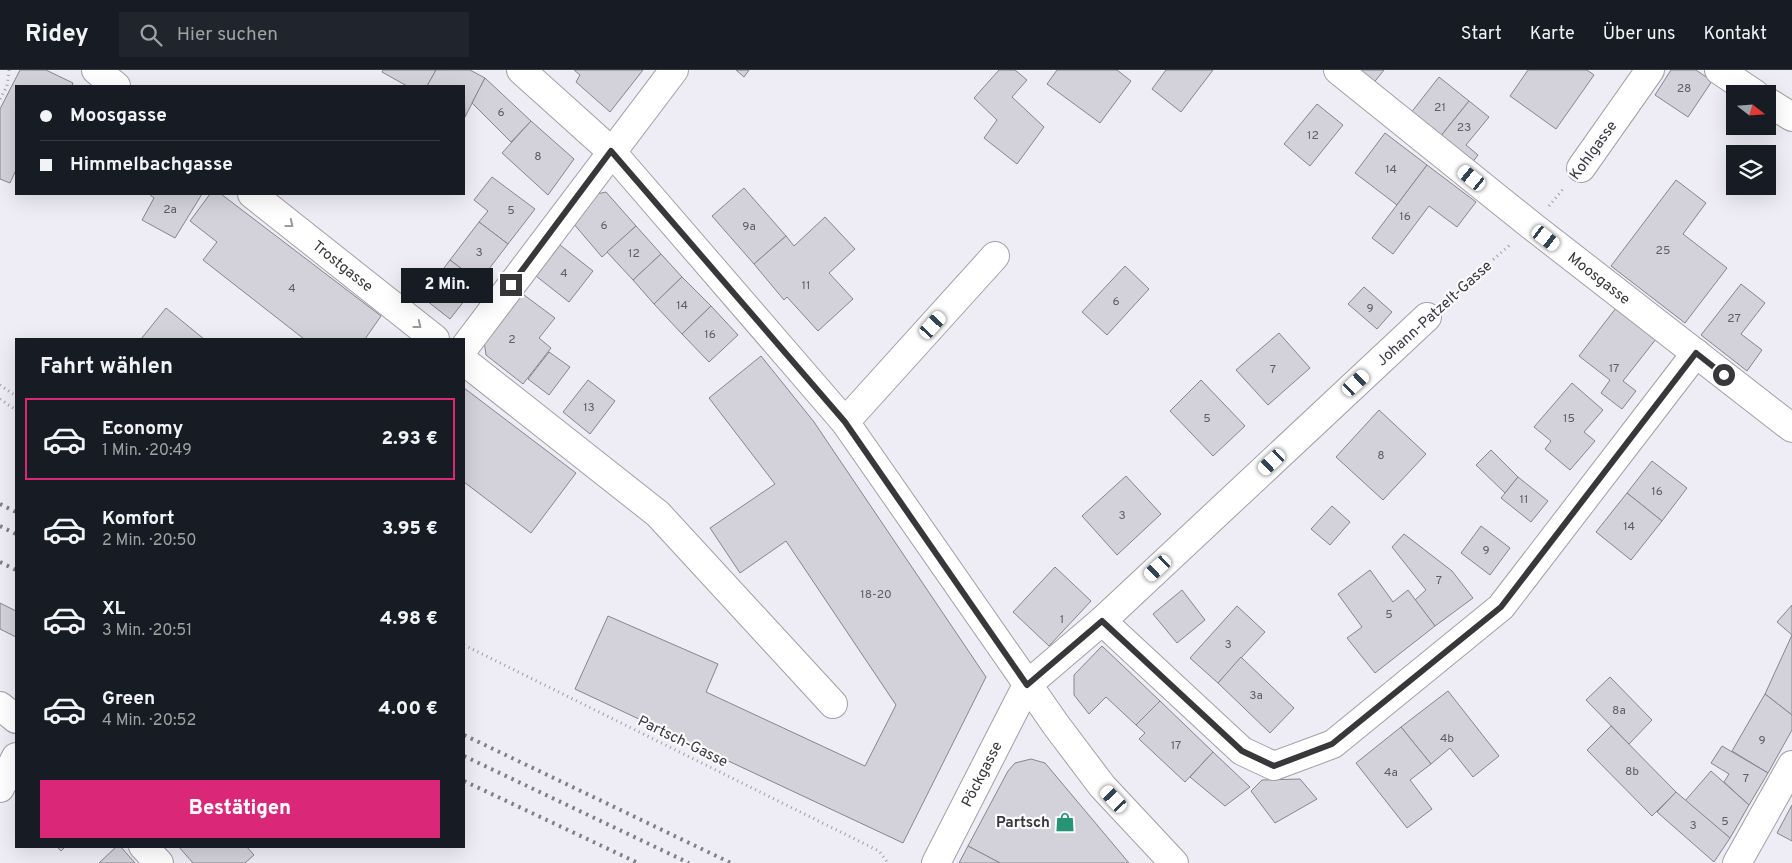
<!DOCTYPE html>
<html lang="de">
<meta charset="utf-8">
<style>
:root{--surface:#171b24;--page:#20242c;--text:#f1f3f6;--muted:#9ea1a6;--line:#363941;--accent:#db2777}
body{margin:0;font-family:Overpass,sans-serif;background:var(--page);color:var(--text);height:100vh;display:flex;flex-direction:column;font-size:19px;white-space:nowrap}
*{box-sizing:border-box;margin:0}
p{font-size:16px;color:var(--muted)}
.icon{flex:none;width:28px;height:28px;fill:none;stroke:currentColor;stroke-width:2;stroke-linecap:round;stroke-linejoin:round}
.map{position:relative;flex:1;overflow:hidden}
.panel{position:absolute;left:15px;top:268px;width:450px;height:510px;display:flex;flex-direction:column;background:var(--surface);border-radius:0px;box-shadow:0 5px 20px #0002}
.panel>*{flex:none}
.guide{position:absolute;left:15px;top:15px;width:450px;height:110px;border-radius:0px;box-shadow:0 5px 20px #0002;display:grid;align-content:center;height:110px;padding:0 25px;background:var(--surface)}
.needle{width:32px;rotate:107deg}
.fabs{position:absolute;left:1726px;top:15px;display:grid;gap:10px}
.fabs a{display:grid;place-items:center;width:50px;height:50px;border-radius:0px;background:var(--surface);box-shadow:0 5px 20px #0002;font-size:25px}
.end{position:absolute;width:22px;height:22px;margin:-11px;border:6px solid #38373a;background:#fff;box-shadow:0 0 0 2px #fff}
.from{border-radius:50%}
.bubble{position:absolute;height:35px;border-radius:0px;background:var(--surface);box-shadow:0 5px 20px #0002;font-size:16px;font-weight:800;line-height:35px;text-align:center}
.car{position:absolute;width:15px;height:30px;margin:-15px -8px;border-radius:6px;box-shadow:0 0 4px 1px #0007;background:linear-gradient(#fff 24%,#345 0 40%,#fff 0 76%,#345 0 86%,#fff 0)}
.guide b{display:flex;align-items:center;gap:18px;height:48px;font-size:19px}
.guide b+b{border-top:1px solid var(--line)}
.guide i{width:12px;height:12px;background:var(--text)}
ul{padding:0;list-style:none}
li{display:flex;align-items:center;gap:15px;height:82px;margin:0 10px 8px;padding:0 15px;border:2px solid transparent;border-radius:0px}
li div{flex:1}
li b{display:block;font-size:19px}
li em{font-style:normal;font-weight:800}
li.on{border-color:var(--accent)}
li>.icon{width:45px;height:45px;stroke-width:1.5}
h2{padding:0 25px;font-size:22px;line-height:60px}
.button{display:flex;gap:10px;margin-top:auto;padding:10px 25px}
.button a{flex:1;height:58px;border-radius:0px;background:var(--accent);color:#fff;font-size:20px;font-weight:800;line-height:58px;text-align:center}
header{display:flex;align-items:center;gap:30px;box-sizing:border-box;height:70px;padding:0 25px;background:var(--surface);border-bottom:1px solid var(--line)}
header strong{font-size:24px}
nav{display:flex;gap:28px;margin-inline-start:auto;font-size:18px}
.search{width:350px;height:45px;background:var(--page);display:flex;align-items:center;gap:12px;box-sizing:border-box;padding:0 18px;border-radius:0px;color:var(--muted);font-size:19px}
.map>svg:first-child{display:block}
.building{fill:#d3d1d9;stroke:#86858c}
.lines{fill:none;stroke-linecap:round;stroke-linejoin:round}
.minor-casing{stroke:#a19fa7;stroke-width:30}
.path{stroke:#9e9da3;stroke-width:3;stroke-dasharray:1 4;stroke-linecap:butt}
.minor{stroke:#fff;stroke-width:28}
.rail{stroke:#807f84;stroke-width:4;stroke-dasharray:2.5 5;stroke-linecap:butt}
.oneway{stroke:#9c9b9c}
.route{stroke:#38373a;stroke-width:6}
.labels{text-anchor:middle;stroke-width:4.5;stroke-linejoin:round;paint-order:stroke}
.number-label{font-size:12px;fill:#5f5e62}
.street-label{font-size:15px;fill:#38373a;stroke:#fbfaff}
.poi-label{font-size:15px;font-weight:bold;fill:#38373a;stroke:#fbfaff;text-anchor:end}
</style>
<header>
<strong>Ridey</strong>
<div class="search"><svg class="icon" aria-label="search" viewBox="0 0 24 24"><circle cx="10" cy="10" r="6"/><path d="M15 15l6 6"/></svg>Hier suchen</div>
<nav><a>Start</a><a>Karte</a><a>Über uns</a><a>Kontakt</a></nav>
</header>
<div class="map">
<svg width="1792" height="793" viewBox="0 0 1792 793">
<rect width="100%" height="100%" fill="#eeecf4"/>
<g class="building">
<polygon points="20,0 46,0 73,13 72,16 16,16 16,100 10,113 0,109 0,39"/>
<polygon points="383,0 436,0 427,16 407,16 382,2"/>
<polygon points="436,0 470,0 485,8 465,47 464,16 427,16"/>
<polygon points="574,0 643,0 610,42 576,12 580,5"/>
<polygon points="736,0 749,0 744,7"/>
<polygon points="999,0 1015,0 1027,10 1012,27 1044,57 1017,94 984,68 997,50 974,28"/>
<polygon points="1057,0 1117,0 1131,11 1100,53 1047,14"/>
<polygon points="1166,0 1213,0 1181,42 1152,19"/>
<polygon points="1353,0 1384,0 1372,15"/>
<polygon points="1528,0 1587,0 1594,5 1556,59 1510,26"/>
<polygon points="1671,0 1696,0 1712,11 1688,47 1655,25"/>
<polygon points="1439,7 1469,31 1440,67 1410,44"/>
<polygon points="485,8 531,51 511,72 472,33"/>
<polygon points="1469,31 1489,47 1466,75 1478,85 1472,93 1440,67"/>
<polygon points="1317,34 1343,55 1310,96 1284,74"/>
<polygon points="531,51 574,89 548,125 502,83"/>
<polygon points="1385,63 1427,95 1397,135 1355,103"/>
<polygon points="1427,95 1476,132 1457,157 1429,136 1393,184 1372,168"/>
<polygon points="492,107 535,139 508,174 479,152 488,141 474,130"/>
<polygon points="1676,110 1706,133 1683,164 1727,198 1685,253 1611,196"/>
<polygon points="744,118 786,166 754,194 712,146"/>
<polygon points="606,122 636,156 602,187 573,153 597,124"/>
<polygon points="149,124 202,124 175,168 142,150 154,128"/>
<polygon points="210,124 221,124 381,246 365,269 304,269 203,190 217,172 190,151"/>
<polygon points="825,147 855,179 829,203 853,229 818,261 787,227 784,230 754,194 786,166 794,176"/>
<polygon points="479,152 508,174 479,212 450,190"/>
<polygon points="636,156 661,184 633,210 607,182"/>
<polygon points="560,175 593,201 569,232 536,206"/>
<polygon points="661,184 682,207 654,234 633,210"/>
<polygon points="450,190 479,212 450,249 422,227"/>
<polygon points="1125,196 1149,219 1107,265 1082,242"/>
<polygon points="682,207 711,236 682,264 654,234"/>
<polygon points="1741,214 1765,233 1741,264 1762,280 1747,301 1701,265"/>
<polygon points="1364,217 1392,242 1377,259 1348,234"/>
<polygon points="520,222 555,248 539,268 551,278 523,314 486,285 484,270"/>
<polygon points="711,236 738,265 709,292 682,264"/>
<polygon points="166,238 204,269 141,269"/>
<polygon points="1616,238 1656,269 1623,311 1636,321 1622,339 1601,323 1610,310 1579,286"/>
<polygon points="1279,263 1310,298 1268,335 1236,300"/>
<polygon points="549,282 570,297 549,325 528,309"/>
<polygon points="761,286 814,352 986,607 903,773 575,619 608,546 718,594 706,622 865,696 896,635 786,471 740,503 710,458 775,414 709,328"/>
<polygon points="588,310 615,331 590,364 563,342"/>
<polygon points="1201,310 1245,356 1213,386 1170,341"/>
<polygon points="1572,313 1603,340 1584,362 1595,371 1570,400 1545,379 1551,371 1534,357"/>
<polygon points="464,318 576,403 531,463 464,412"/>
<polygon points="1379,340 1426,384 1383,430 1336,387"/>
<polygon points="1491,380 1518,407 1505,423 1476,395"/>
<polygon points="1652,391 1687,418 1662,451 1627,423"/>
<polygon points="1126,406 1161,444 1117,485 1082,446"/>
<polygon points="1518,407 1548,431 1531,452 1501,428"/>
<polygon points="1627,423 1662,451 1631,490 1596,462"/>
<polygon points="1332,436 1350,452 1330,475 1311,459"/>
<polygon points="1481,456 1510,478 1490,505 1461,483"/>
<polygon points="1404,464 1452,501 1473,528 1435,556 1415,530 1426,520 1392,477"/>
<polygon points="1055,497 1091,531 1049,576 1013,542"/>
<polygon points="1370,500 1393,532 1408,520 1435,556 1375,603 1347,568 1362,557 1338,524"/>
<polygon points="1182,520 1205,550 1177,573 1153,544"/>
<polygon points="0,533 16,541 16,567 0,559"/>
<polygon points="1792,535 1792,565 1777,552"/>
<polygon points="1237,536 1265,562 1218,613 1190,588"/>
<polygon points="1792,565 1792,645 1765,624"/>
<polygon points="1102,576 1160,631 1136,655 1106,627 1089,644 1074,625 1074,605"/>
<polygon points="1241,587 1294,638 1270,663 1218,613"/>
<polygon points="1610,607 1652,650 1629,674 1586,630"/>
<polygon points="1448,621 1499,686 1473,707 1450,678 1431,694 1401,657"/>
<polygon points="1765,624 1792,645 1792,660 1768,703 1732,681"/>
<polygon points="1160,631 1213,682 1185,712 1139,669 1145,663 1136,655"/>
<polygon points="1611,656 1676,722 1652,746 1587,680"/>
<polygon points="1401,657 1431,694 1410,710 1432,739 1407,758 1356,693"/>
<polygon points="1722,676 1768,703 1749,735 1724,712 1729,704 1711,693"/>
<polygon points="1213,682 1250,717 1225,736 1190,707"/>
<polygon points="1031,689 1045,693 1129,793 1000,793 968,776 1008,701 1015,693"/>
<polygon points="1711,701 1749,735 1730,768 1685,731"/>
<polygon points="1300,709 1317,729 1275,753 1251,721 1262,710"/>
<polygon points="1676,722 1730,768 1714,792 1657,742"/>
<polygon points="1792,735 1792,771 1777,763"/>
<polygon points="56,776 66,776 61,781"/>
<polygon points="117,776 120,776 135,793 99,793"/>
<polygon points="178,776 246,776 254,785 245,793 193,793"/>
<polygon points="968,776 1000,793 959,793"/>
</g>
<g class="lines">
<defs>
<g id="minor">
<polyline points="96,0 116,16"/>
<polyline points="521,0 611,81 845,352 1056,655 1102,716 1174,793"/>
<path id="s1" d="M 1338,0 L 1532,156 L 1792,358"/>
<polyline points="1719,0 1755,24"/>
<polyline points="1768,32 1792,47"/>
<polyline points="1581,98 1650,0"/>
<path id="s2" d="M 252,124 L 435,269"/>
<polyline points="464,278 674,0"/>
<polyline points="464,291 658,444 833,634"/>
<polyline points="845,352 995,186"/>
<polyline points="1102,551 1242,681 1274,696 1333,674 1501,537 1696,283"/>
<polyline points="0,636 16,649"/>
<polyline points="0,718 16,687"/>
<polyline points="143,776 159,793"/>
<path id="s3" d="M 936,793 L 1027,615 L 1102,551 L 1427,247"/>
<polyline points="1737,793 1792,695"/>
</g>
</defs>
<use href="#minor" class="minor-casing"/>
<g class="path">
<polyline points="0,29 7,16 9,0"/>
<polyline points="1549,136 1564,118"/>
<polyline points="1448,229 1511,174"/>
<polyline points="0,315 16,326"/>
<polyline points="0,329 16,340"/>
<polyline points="464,575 879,781 888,793"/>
</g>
<use href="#minor" class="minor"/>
<g class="rail">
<polyline points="0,434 16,442"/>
<polyline points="0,456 16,464"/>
<polyline points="0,492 16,500"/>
<polyline points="464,665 731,793"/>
<polyline points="464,686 689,793"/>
<polyline points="464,711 638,793"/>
</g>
</g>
<defs><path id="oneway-chevron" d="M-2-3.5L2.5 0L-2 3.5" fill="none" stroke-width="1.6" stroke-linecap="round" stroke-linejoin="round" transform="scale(1.25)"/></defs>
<g class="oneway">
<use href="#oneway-chevron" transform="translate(290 154) rotate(38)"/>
<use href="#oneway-chevron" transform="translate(418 255) rotate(38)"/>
</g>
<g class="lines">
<polyline class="route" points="511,215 611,81 845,352 1027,615 1102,551 1242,681 1274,696 1332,674 1501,537 1696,283 1724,305"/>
</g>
<defs>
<symbol id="shop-bare" viewBox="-9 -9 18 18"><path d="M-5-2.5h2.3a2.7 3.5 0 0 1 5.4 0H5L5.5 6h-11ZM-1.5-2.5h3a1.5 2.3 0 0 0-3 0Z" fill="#259576" stroke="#fbfaff" stroke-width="2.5" paint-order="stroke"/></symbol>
</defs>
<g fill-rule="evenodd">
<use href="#shop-bare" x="1051" y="738" width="28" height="28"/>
</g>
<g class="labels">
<g class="number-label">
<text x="1684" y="22">28</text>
<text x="1440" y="41">21</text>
<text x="501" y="46">6</text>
<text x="1464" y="61">23</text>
<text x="1313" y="69">12</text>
<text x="538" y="90">8</text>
<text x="1391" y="103">14</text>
<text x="170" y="143">2a</text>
<text x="511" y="144">5</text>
<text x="1405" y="150">16</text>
<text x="604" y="159">6</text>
<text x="749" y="160">9a</text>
<text x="1663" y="184">25</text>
<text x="479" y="186">3</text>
<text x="634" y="187">12</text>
<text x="564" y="207">4</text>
<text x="806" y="219">11</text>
<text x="292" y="222">4</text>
<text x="1116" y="235">6</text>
<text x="682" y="239">14</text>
<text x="1370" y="242">9</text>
<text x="1734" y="252">27</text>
<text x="710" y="268">16</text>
<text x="512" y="273">2</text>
<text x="1614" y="302">17</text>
<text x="1273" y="303">7</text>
<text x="589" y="341">13</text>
<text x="1207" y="352">5</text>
<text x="1569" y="352">15</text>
<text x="1381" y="389">8</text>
<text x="1657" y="425">16</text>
<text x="1524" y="433">11</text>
<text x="1122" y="449">3</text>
<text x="1629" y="460">14</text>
<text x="1486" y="484">9</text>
<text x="1439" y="514">7</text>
<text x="876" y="528">18-20</text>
<text x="1389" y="548">5</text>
<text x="1062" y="553">1</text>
<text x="1228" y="578">3</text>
<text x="1256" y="629">3a</text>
<text x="1619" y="644">8a</text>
<text x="1447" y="672">4b</text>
<text x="1762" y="674">9</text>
<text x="1176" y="679">17</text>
<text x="1632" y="705">8b</text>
<text x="1391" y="706">4a</text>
<text x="1746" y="712">7</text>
<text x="1725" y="755">5</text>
<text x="1693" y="759">3</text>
</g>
<g class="street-label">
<text transform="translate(1593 80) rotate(-54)" y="5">Kohlgasse</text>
<text dy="5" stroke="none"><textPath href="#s2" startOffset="116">Trostgasse</textPath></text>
<text dy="5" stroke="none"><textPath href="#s1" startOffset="334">Moosgasse</textPath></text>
<text transform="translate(1434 243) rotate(-42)" y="5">Johann-Patzelt-Gasse</text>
<text transform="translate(683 671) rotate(26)" y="5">Partsch-Gasse</text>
<text dy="5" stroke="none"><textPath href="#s3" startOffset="100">Pöckgasse</textPath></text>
</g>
<g class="poi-label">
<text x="1050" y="757">Partsch</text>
</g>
</g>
</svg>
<div class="fabs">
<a><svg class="needle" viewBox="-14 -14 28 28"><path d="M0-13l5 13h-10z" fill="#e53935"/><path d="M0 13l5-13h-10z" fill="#9ea1a6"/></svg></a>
<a><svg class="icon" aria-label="layers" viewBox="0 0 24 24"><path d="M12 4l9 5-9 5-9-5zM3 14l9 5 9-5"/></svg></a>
</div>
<i class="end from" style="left:1724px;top:305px"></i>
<i class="end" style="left:511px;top:215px"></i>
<div class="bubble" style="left:401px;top:198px;width:92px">2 Min.</div>
<i class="car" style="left:1472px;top:108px;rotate:309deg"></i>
<i class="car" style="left:1546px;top:168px;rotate:128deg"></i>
<i class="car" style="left:933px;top:255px;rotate:42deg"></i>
<i class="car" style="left:1356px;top:313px;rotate:47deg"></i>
<i class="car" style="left:1272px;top:392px;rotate:227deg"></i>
<i class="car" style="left:1158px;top:498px;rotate:227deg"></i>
<i class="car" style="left:1114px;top:729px;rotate:317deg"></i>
<div class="guide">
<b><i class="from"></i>Moosgasse</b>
<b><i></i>Himmelbachgasse</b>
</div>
<section class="panel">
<h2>Fahrt wählen</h2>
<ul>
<li class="on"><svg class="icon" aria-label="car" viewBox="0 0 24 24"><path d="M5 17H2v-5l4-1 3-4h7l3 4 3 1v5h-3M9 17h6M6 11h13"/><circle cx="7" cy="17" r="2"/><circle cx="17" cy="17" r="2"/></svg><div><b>Economy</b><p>1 Min. · 20:49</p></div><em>2.93 €</em></li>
<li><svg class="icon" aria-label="car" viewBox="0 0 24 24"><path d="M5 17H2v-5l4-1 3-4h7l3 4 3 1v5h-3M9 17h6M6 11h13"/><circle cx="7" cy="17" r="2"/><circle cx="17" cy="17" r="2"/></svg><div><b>Komfort</b><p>2 Min. · 20:50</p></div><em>3.95 €</em></li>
<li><svg class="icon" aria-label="car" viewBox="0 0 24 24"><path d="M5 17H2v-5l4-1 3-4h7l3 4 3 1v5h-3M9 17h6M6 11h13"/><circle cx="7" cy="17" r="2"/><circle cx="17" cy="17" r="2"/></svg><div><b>XL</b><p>3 Min. · 20:51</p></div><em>4.98 €</em></li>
<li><svg class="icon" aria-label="car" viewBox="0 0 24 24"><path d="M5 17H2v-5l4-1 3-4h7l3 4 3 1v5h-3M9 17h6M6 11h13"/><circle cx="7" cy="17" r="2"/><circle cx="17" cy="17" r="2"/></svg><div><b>Green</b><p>4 Min. · 20:52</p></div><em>4.00 €</em></li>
</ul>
<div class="button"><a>Bestätigen</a></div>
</section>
</div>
